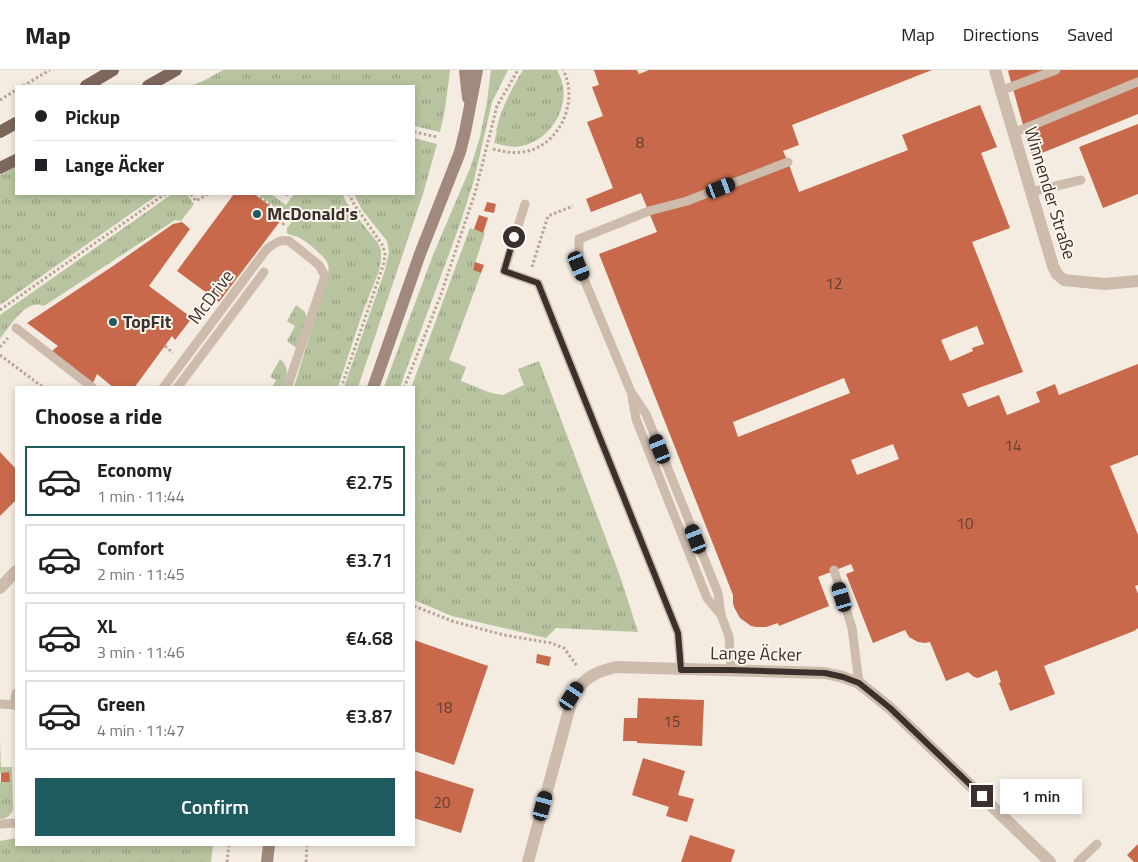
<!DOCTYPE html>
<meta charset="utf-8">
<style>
:root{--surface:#fff;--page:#f2f2f2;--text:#202124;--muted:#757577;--line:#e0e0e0;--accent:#1f5a5e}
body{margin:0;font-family:"Titillium Web",sans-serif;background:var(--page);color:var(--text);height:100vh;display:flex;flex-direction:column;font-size:19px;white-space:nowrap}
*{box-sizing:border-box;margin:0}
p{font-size:16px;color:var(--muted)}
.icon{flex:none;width:28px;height:28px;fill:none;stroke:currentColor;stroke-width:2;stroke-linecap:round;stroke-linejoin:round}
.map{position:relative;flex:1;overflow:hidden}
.panel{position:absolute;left:15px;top:316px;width:400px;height:460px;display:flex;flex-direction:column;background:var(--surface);border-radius:0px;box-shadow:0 2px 8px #0003}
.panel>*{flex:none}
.top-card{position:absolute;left:15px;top:15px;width:400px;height:110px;border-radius:0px;box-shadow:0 2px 8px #0003;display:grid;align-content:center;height:110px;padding:0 20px;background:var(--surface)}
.end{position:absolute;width:22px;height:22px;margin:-11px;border:6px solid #3b302b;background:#fff;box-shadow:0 0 0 2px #fff}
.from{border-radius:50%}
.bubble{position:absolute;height:35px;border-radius:0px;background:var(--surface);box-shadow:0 2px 8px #0003;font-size:16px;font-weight:600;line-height:35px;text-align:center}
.car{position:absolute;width:15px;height:30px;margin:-15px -8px;border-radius:6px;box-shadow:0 0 4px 1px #0007;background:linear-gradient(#222 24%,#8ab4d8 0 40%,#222 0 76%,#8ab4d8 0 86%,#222 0)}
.top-card b{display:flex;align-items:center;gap:18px;height:48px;font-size:19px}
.top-card b+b{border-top:1px solid var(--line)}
.top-card i{width:12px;height:12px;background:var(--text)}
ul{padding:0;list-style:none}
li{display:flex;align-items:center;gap:15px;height:70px;margin:0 10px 8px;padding:0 10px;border:2px solid var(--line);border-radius:0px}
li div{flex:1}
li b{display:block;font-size:19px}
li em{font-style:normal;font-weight:600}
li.on{border-color:var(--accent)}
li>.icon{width:45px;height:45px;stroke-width:1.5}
h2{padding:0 20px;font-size:22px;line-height:60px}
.button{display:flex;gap:10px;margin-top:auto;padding:10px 20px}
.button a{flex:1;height:58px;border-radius:0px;background:var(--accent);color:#fff;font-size:20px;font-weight:600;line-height:58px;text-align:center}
header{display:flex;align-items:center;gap:30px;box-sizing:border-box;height:70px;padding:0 25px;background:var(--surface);border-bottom:1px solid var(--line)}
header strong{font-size:24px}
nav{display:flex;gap:28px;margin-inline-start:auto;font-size:18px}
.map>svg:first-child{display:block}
.grass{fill:url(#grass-tufts)}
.building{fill:#c8694b;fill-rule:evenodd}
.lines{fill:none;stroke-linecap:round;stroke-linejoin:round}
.path{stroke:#b9a596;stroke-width:3;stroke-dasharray:2.5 2.5;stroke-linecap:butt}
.service{stroke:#cdbbac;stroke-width:9}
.minor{stroke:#cdbbac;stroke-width:12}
.secondary{stroke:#a18a7d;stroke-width:12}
.primary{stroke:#7d675c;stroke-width:12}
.route{stroke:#3b302b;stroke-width:6}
.poi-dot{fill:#1f5a5e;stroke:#fbf5ee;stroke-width:2}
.labels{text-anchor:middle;stroke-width:4;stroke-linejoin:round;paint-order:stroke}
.number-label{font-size:15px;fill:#5e3e33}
.street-label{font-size:18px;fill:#3b302b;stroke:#fbf5ee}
.poi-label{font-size:18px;font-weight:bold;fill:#3b302b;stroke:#fbf5ee;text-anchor:start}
</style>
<header>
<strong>Map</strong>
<nav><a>Map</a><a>Directions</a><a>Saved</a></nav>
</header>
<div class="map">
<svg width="1138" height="792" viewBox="0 0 1138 792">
<defs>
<pattern id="grass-tufts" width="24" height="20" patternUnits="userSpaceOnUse" patternTransform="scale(1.25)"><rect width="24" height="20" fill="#b8c4a0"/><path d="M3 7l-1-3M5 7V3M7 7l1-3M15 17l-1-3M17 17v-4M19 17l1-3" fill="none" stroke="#97a083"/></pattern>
</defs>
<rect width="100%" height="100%" fill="#f4ebe1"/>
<g class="grass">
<polygon points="223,0 450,0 450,1 445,39 440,62 414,56 414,16 191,16 205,10"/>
<polygon points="491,0 508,0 492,32 474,110 460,154 400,317 384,317 433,185 471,96 480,67 487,32"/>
<path d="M 523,0 L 557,0 C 575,29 554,70 521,76 C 512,78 503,75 494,73 L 497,61 L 496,61 C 501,38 511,20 523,0 Z"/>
<polygon points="414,68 437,74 423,124 358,317 344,317 385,200 389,182 387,171 362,140 354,124 414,124"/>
<polygon points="16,97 16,124 159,124 0,235 0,105"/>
<path d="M 172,124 L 187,124 L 194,134 L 181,151 L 175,150 L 44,236 C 27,227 8,258 0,269 L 0,245 Z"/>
<path d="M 258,124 L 271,124 L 286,135 L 294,124 L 343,124 L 345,130 L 357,147 L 378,173 L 381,180 L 381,190 L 379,201 L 363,241 L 338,317 L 294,317 L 326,212 C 328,205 330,198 327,192 C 323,185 305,170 298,167 C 294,165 291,166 287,163 L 287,158 L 293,150 Z"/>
<polygon points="470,158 485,163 473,199 481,203 449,290 466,297 461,311 491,323 503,325 524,315 518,299 539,291 620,506 638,562 556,558 546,568 452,546 414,530 414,318 411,318"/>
<polygon points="296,235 305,242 307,249 297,277 295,277 287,271 295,256 287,251"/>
<path d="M 280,289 C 290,298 287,306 284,317 L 272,317 L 276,310 L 270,307 Z"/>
<path d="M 0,671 L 1,697 L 12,697 L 13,739 C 11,745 7,749 0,749 L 0,712 L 10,712 L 9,703 L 0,703 Z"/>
<polygon points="16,768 16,775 213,775 211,792 0,792 0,771"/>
</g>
<g class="building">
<path d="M 594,0 L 637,0 L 639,4 L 649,0 L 932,0 L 792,55 L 799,75 L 783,81 L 788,92 L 799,122 L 908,80 L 902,65 L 980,35 L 997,77 L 981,83 L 1010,158 L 972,172 L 1023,302 L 962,324 L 968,337 L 999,325 L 1007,345 L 1040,332 L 1036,322 L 1055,314 L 1059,325 L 1138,294 L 1138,385 L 1110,396 L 1138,465 L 1138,515 L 1135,516 L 1138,524 L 1138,558 L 1134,561 L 1044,596 L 1055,624 L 1010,641 L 999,613 L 1001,612 L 997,600 L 978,608 L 974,607 L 968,602 L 946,611 L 930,572 L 925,573 L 918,572 L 909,567 L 905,560 L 873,573 L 846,504 L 854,501 L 851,494 L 818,507 L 829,536 L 779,556 L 778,553 L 766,557 L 756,557 L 751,556 L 740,548 L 735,539 L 733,534 L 733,525 L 599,184 L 657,162 L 641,123 L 591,142 L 586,129 L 613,118 L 587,52 L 603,46 L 592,17 L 599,15 ZM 977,256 L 984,274 L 972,278 L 973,281 L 950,291 L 941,270 ZM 844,308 L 850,323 L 738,367 L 733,352 ZM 893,374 L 899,389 L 857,405 L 851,390 Z"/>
<polygon points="1010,0 1138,0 1138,44 1032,87 1008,1"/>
<polygon points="1138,54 1138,124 1103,138 1079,77"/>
<polygon points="234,124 254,124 284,146 219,232 177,201"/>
<polygon points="487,132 496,134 494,143 484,141"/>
<polygon points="479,145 488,148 483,163 474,159"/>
<polygon points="182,152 190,159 149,216 192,248 175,270 172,266 134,318 114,318 97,304 93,313 51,282 58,276 27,253 113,196 173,154"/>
<polygon points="475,192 484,195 481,203 473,200"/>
<polygon points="0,382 16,399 16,430 0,446"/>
<polygon points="414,570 488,596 454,695 414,681"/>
<polygon points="537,584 551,587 549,596 536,593"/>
<polygon points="638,628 704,630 702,676 637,673 637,671 623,671 624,648 637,648"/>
<polygon points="643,688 685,701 678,725 694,729 687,752 666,746 669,737 632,725"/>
<polygon points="414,700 474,719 461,763 414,748"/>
<polygon points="9,702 10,712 1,712 1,703"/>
<polygon points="690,765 735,780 731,792 681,792"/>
<polygon points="1138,774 1138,792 1134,792 1127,785"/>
</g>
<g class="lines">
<g class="path">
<polyline points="23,16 50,0"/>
<polyline points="0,30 16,20"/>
<polyline points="414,62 437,67"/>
<path d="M 493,79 C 505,82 516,84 528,81 C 561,73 579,30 563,0"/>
<polyline points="191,124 196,131 208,124"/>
<polyline points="256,124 287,148 282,156"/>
<polyline points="286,124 288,125"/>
<polyline points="532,197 548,146 573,136"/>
<polyline points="0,240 165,124"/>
<polyline points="165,276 173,283"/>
<polyline points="0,277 8,268"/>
<polyline points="0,285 44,318"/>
<polyline points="341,318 384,193 385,184 383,176 354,134 349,124"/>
<polyline points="404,318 440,227 475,123 497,36 518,0"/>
<polyline points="414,536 452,551 504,565 551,573 564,578 577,596"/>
<polyline points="227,792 229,775"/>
<polyline points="306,792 307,775"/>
</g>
<g class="service">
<polyline points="1000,21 1056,0"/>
<polyline points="1013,63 1138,12"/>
<polyline points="1031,122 1081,110"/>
<polyline points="525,134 504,201 538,213 678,563 681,600"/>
<polyline points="16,258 93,318"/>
<path d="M 163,318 L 266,180 C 273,174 280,169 289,171 L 319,195 L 325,206 L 287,318"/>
<polyline points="177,318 264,202"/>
<polyline points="632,327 636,349 707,528 721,545"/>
<polyline points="834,500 852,558 859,613"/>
<polyline points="731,600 729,566 721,545 718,523 646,344 631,322 579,197 579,169 649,141 687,131 788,92"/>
<polyline points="0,634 16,635"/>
<polyline points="14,635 16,623"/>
<polyline points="0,754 16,753"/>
<polyline points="1078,792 1097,774"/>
</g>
<g class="minor">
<polyline points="995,0 1053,196 1057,204 1064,210 1105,214 1138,211"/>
<polyline points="0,518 16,501"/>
<path d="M 528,792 L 573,625 C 585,607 595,602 616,597 L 825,603 L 843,607 L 859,613 L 890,638 L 1050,792"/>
</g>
<g class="secondary">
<polyline points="465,0 468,28"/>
<polyline points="373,318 420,184 460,82 465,62 477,0"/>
<polyline points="267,792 269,775"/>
</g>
<g class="primary">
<polyline points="86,16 113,0"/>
<polyline points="148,16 176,0"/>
<polyline points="0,62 16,53"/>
<polyline points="0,98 16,90"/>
</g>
</g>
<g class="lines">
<polyline class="route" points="514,167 504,201 538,213 678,563 681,600 731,600 825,603 843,607 859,613 890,638 982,726"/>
</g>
<g class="poi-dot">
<circle cx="257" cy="144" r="5"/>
<circle cx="113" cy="252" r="5"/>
</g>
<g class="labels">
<g class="number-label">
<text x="640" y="78">8</text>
<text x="834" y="219">12</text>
<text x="1013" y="381">14</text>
<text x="965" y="459">10</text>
<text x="444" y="643">18</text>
<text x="672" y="657">15</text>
<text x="442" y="738">20</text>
</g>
<g class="street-label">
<text transform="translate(1050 123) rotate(73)" y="6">Winnender Straße</text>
<text transform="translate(211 227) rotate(-53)" y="6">McDrive</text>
<text transform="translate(756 584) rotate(1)" y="6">Lange Äcker</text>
</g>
<g class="poi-label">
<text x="267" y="150">McDonald's</text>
<text x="123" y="258">TopFit</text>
</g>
</g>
</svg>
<i class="end from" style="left:514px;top:167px"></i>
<i class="end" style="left:982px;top:726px"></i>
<div class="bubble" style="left:1000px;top:709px;width:82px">1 min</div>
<i class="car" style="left:721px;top:118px;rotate:69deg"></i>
<i class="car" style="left:579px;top:196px;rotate:157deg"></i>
<i class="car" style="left:660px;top:379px;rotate:338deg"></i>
<i class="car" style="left:696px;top:469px;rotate:338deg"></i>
<i class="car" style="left:842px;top:527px;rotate:343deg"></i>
<i class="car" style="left:572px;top:626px;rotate:33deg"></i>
<i class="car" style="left:543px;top:736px;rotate:15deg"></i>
<div class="top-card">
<b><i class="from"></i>Pickup</b>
<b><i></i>Lange Äcker</b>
</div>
<section class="panel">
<h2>Choose a ride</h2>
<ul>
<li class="on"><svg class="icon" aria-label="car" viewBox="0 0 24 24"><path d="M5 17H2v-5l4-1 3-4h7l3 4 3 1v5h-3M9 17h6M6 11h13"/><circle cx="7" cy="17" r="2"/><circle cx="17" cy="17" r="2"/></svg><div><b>Economy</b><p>1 min · 11:44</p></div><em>€2.75</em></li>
<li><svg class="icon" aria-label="car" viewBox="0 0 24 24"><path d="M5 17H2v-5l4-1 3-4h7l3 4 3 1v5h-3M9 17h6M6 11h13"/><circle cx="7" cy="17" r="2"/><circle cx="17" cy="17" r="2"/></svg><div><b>Comfort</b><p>2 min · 11:45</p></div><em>€3.71</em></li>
<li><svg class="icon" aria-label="car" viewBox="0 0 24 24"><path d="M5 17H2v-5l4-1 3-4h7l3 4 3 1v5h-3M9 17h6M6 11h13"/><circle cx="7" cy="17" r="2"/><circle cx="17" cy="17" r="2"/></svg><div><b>XL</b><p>3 min · 11:46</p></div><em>€4.68</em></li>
<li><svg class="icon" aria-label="car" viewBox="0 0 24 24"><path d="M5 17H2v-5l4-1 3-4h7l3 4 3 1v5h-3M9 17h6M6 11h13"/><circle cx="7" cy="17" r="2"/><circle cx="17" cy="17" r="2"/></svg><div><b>Green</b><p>4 min · 11:47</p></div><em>€3.87</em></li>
</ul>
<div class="button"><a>Confirm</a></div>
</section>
</div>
